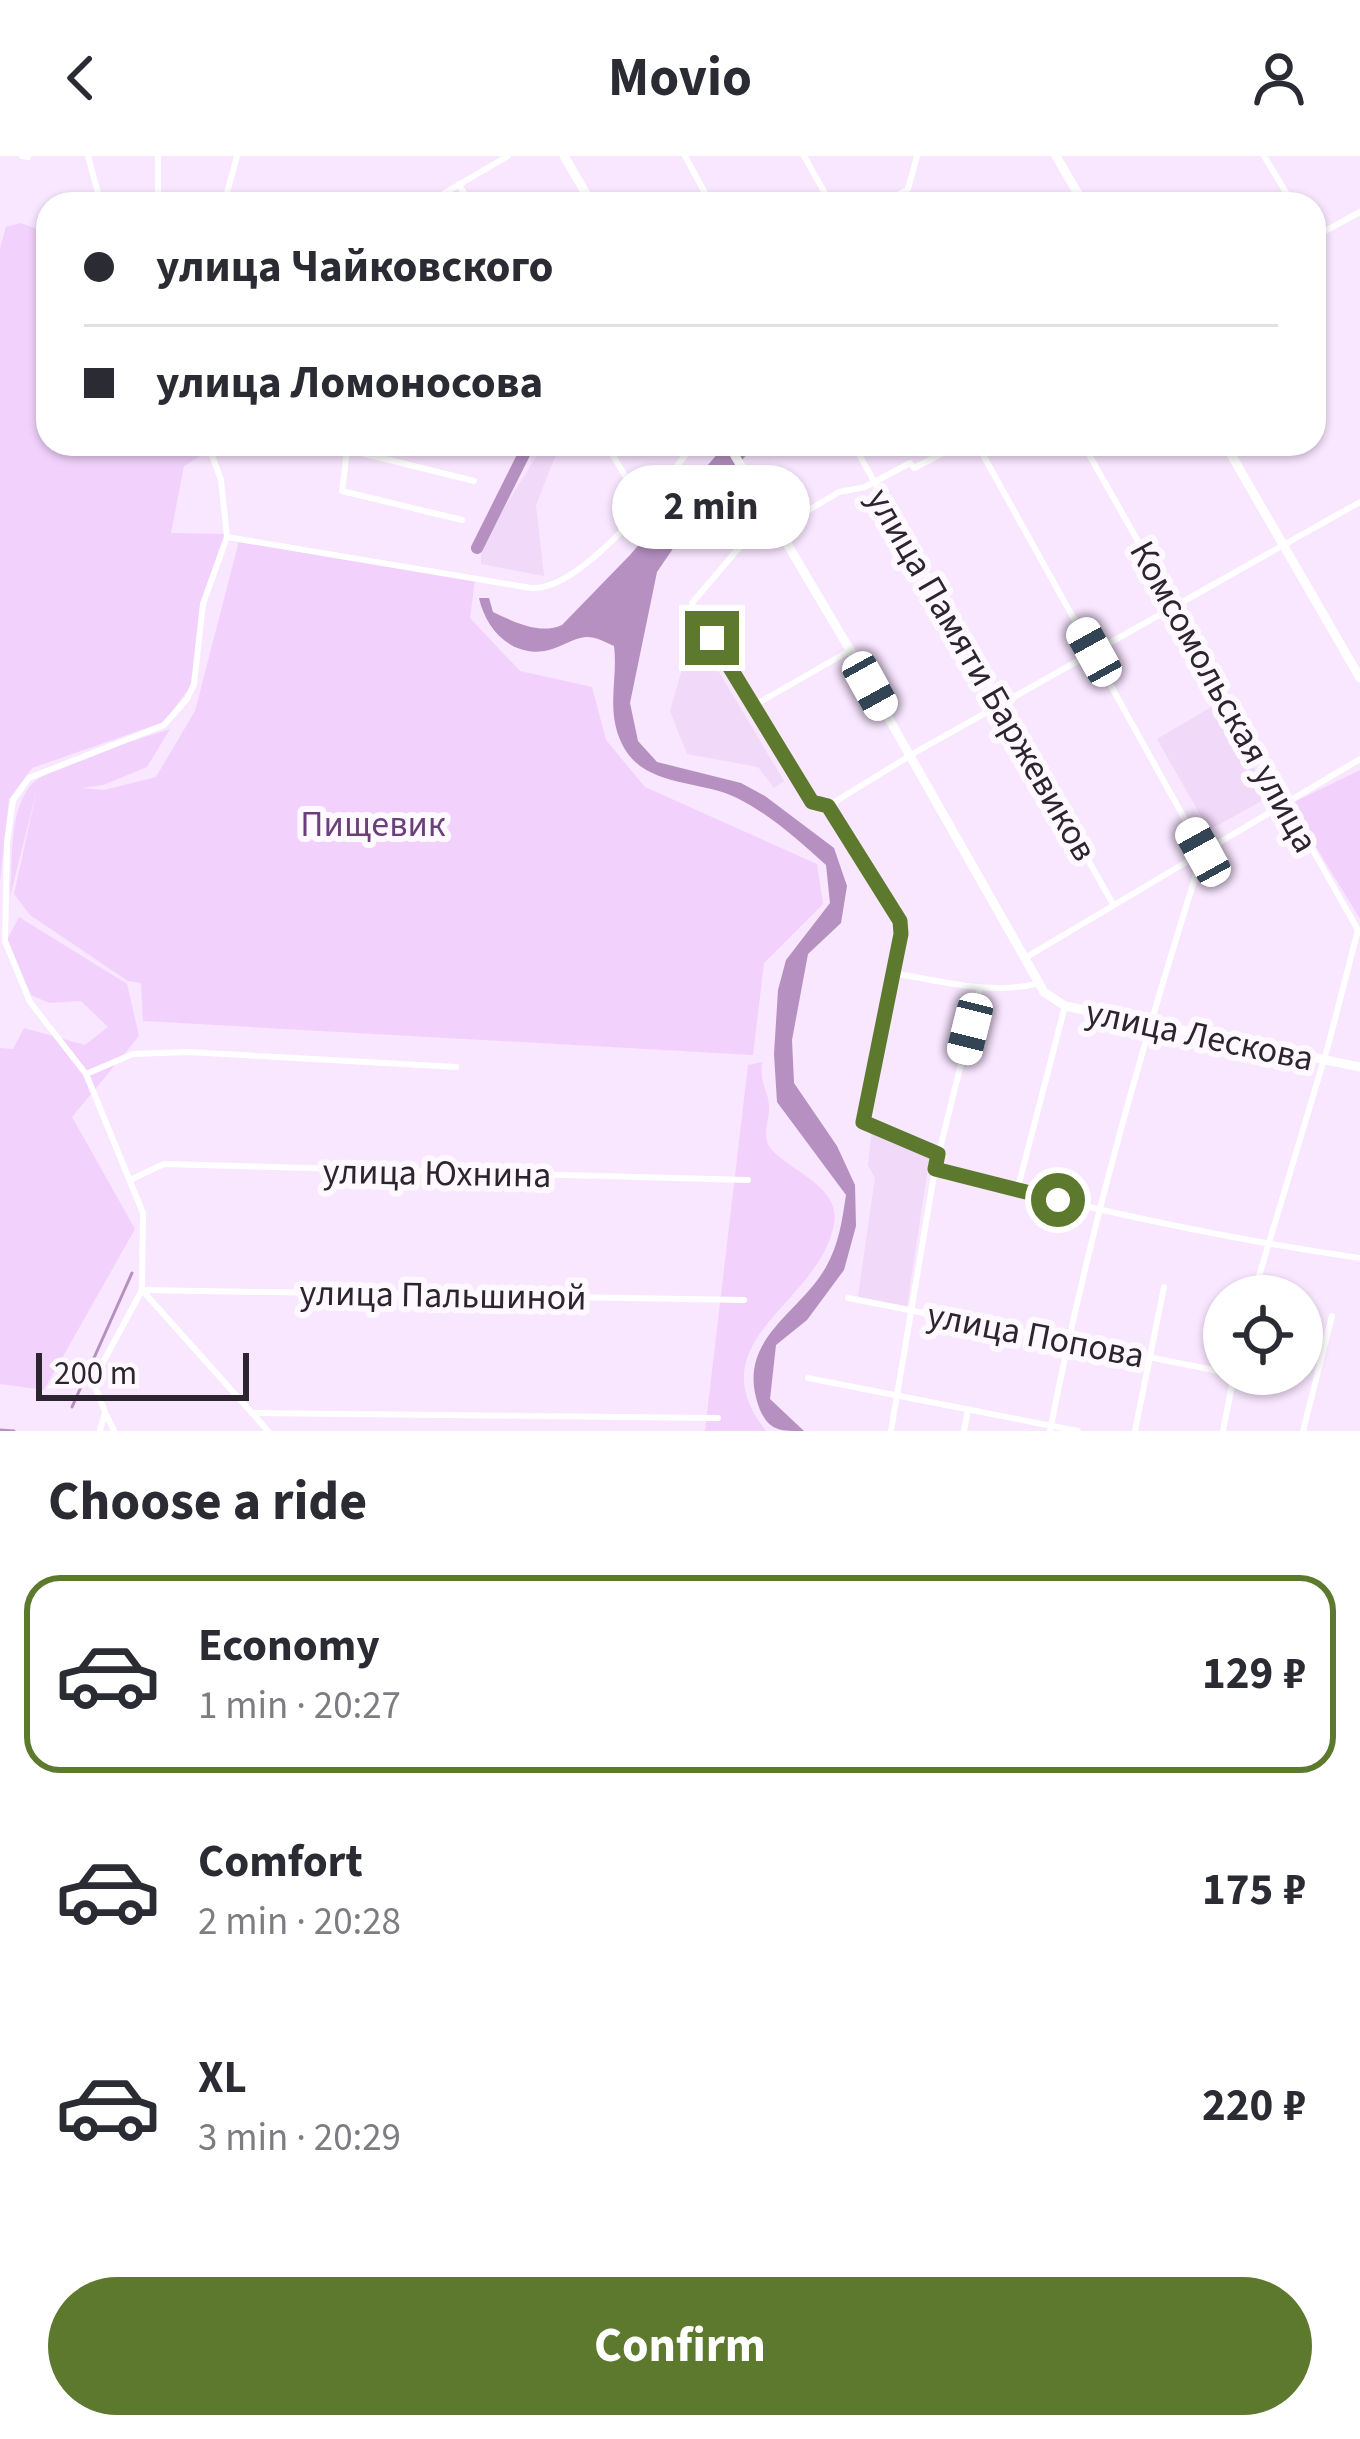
<!DOCTYPE html>
<meta charset="utf-8">
<style>
:root{--surface:#fff;--page:#f7f7f7;--text:#2b2b33;--muted:#7c7c81;--line:#e1e1e2;--accent:#5c792e}
body{margin:0;font-family:"Source Sans 3",sans-serif;background:var(--page);color:var(--text);height:100vh;display:flex;flex-direction:column;font-size:45px;white-space:nowrap}
*{box-sizing:border-box;margin:0}
p{font-size:39px;color:var(--muted)}
.icon{flex:none;width:66px;height:66px;fill:none;stroke:currentColor;stroke-width:2;stroke-linecap:round;stroke-linejoin:round}
.map{position:relative;height:1275px;overflow:hidden}
.drawer{display:flex;flex-direction:column;background:var(--surface);flex:1}
.drawer>*{flex:none}
.banner{position:absolute;left:36px;top:36px;width:1290px;height:264px;border-radius:36px;box-shadow:0 3px 9px #0004;display:grid;align-content:center;height:264px;padding:0 48px;background:var(--surface)}
.buttons{position:absolute;left:1203px;top:1119px;display:grid;gap:24px}
.buttons a{display:grid;place-items:center;width:120px;height:120px;border-radius:50%;background:var(--surface);box-shadow:0 3px 9px #0004;font-size:60px}
.scale{position:absolute;left:36px;bottom:30px;width:213px;box-sizing:border-box;padding-left:12px;border:6px solid #2c252f;border-top:0;font-size:33px;line-height:42px;white-space:nowrap;color:#2c252f;-webkit-text-stroke:9px #fdf9fe;paint-order:stroke}
.end{position:absolute;width:54px;height:54px;margin:-27px;border:15px solid #5c792e;background:#fff;box-shadow:0 0 0 6px #fff}
.from{border-radius:50%}
.bubble{position:absolute;height:84px;border-radius:42px;background:var(--surface);box-shadow:0 3px 9px #0004;font-size:39px;font-weight:700;line-height:84px;text-align:center}
.car{position:absolute;width:36px;height:72px;margin:-36px -18px;border-radius:15px;box-shadow:0 0 9px 3px #0007;background:linear-gradient(#fff 24%,#345 0 40%,#fff 0 76%,#345 0 86%,#fff 0)}
.banner b{display:flex;align-items:center;gap:42px;height:114px;font-size:45px}
.banner b+b{border-top:3px solid var(--line)}
.banner i{width:30px;height:30px;background:var(--text)}
ul{padding:0;list-style:none}
li{display:flex;align-items:center;gap:36px;height:198px;margin:0 24px 18px;padding:0 24px;border:6px solid transparent;border-radius:36px}
li div{flex:1}
li b{display:block;font-size:45px}
li em{font-style:normal;font-weight:700}
li.selected{border-color:var(--accent)}
li>.icon{width:108px;height:108px;stroke-width:1.5}
h2{padding:0 48px;font-size:54px;line-height:144px}
.cta{display:flex;gap:24px;margin-top:auto;padding:24px 48px}
.cta a{flex:1;height:138px;border-radius:72px;background:var(--accent);color:#fff;font-size:48px;font-weight:700;line-height:138px;text-align:center}
header{display:flex;justify-content:space-between;align-items:center;height:156px;padding:0 48px;background:var(--surface);font-size:54px;font-weight:700}
.map>svg:first-child{display:block}
.built{fill:#f1d9f9}
.green{fill:#f2d2fc}
.water{fill:#b590c1}
.lines{fill:none;stroke-linecap:round;stroke-linejoin:round}
.stream{stroke:#b590c1;stroke-width:3}
.river{stroke:#b590c1;stroke-width:12}
.street{stroke:#fff;stroke-width:6}
.secondary{stroke:#fff;stroke-width:9}
.route{stroke:#5c792e;stroke-width:15}
.labels{text-anchor:middle;stroke-width:12;stroke-linejoin:round;paint-order:stroke}
.street-label{font-size:36px;fill:#2c252f;stroke:#fdf9fe}
.park-label{font-size:36px;fill:#6d3e7c;stroke:#fdf9fe}
</style>
<header><svg class="icon" aria-label="back" viewBox="0 0 24 24"><path d="M15 5l-7 7 7 7"/></svg>Movio<svg class="icon" aria-label="person" viewBox="0 0 24 24"><circle cx="12" cy="8" r="4"/><path d="M4 21q1-7 8-7t8 7"/></svg></header>
<div class="map">
<svg width="1360" height="1275" viewBox="0 0 1360 1275">
<rect width="100%" height="100%" fill="#f9e6ff"/>
<g class="built">
<polygon points="544,288 551,288 557,296 536,349 544,420 481,408 481,389"/>
<polygon points="698,481 784,625 774,632 758,611 687,598 670,555 689,489"/>
<polygon points="1220,546 1269,641 1209,674 1157,583"/>
<polygon points="872,972 930,998 907,1150 858,1141 875,1022 868,1009"/>
</g>
<g class="green">
<polygon points="42,53 48,53 48,288 202,288 200,300 184,310 171,377 225,378 204,437 195,524 164,566 32,612 9,643 0,725 0,92 6,71 21,67 37,73"/>
<path d="M 240,381 L 475,424 L 470,462 L 520,515 L 592,531 L 606,584 L 645,631 L 817,708 L 823,748 L 764,807 L 753,899 L 143,865 L 141,827 L 128,825 L 30,759 L 14,738 L 37,633 L 10,741 C 13,708 8,658 30,630 C 47,609 141,583 170,573 L 147,611 L 103,629 L 81,632 L 104,634 L 156,621 L 195,555 Z"/>
<polygon points="1360,614 1360,763 1290,648"/>
<polygon points="19,761 127,828 139,880 72,961 135,1073 44,1234 0,1228 0,892 13,893 24,872 85,889 108,871 81,845 49,847 31,839 7,784"/>
<path d="M 762,906 C 760,931 768,933 769,950 C 770,966 760,980 772,994 C 792,1016 841,1031 834,1068 C 819,1149 694,1184 766,1275 L 705,1275 L 748,909 Z"/>
</g>
<path class="water" d="M 726,288 L 756,288 L 702,350 L 657,416 L 630,547 L 638,585 L 657,606 L 741,627 L 765,640 L 834,692 L 847,730 L 841,767 L 808,798 L 792,884 L 794,927 L 837,990 L 855,1029 L 856,1070 L 844,1114 L 807,1164 L 776,1189 L 770,1243 L 804,1275 C 780,1275 770,1275 760,1254 C 733,1184 798,1160 826,1111 C 839,1088 842,1065 846,1039 L 777,946 L 774,898 L 778,834 L 786,804 L 830,747 L 826,709 C 798,684 771,659 737,642 C 697,622 638,633 619,581 C 607,549 618,521 614,490 C 605,486 597,481 586,481 C 573,482 562,491 549,494 C 513,503 486,474 479,442 L 489,442 L 493,456 C 514,466 540,479 562,469 L 630,399 Z"/>
<g class="lines">
<g class="stream">
<polyline points="72,1251 132,1117"/>
<polyline points="0,1274 14,1275"/>
</g>
<polyline class="river" points="477,392 529,288"/>
<g class="street">
<polyline points="22,0 28,1"/>
<polyline points="88,0 101,48"/>
<polyline points="685,0 711,48"/>
<polyline points="804,0 831,48"/>
<polyline points="1264,0 1293,48"/>
<polyline points="459,28 470,48"/>
<polyline points="158,48 158,0"/>
<polyline points="224,48 237,0"/>
<polyline points="426,48 508,0"/>
<polyline points="882,48 908,33 917,0"/>
<polyline points="1314,81 1360,56"/>
<polyline points="325,288 474,325"/>
<polyline points="606,288 630,328"/>
<polyline points="853,288 1113,748"/>
<path d="M 977,288 L 1203,696 C 1143,887 1088,1078 1050,1275"/>
<polyline points="1083,288 1358,774 1328,890 1253,1140"/>
<polyline points="347,294 342,335 462,364"/>
<path d="M 227,381 L 531,432 C 582,435 665,328 693,288"/>
<polyline points="753,550 849,495"/>
<polyline points="828,650 916,596 1360,346"/>
<polyline points="1025,802 1360,603"/>
<path d="M 897,818 C 942,825 990,839 1036,828"/>
<polyline points="86,918 133,898 188,896 456,911"/>
<polyline points="938,998 863,966 896,818 900,765 828,650 812,647 692,447 749,380 760,383 839,336 865,331 910,307 914,312 945,296"/>
<path d="M 935,1013 C 1075,1050 1217,1082 1360,1102"/>
<polyline points="130,1024 164,1008 748,1024"/>
<polyline points="1017,1035 1065,850"/>
<polyline points="142,1134 744,1144"/>
<polyline points="142,1134 268,1275"/>
<polyline points="848,1142 1224,1216"/>
<polyline points="808,1222 1078,1275"/>
<polyline points="255,1257 718,1262"/>
<polyline points="107,1260 114,1275"/>
<polyline points="100,1275 105,1256 93,1225 142,1134 143,1057 86,918 30,846 5,785 7,686 13,644 29,622 164,569 187,543 194,528 203,448 227,381 221,324 208,288"/>
<polyline points="891,1275 935,1013 980,831"/>
<polyline points="964,1275 968,1253"/>
<polyline points="1135,1275 1164,1131"/>
<polyline points="1223,1275 1234,1218"/>
<polyline points="1303,1275 1332,1160"/>
</g>
<g class="secondary">
<polyline points="564,0 592,48"/>
<polyline points="1056,0 1084,48"/>
<polyline points="728,288 850,494 1044,836 1065,850 1360,911"/>
<polyline points="1225,288 1360,522"/>
</g>
</g>
<g class="lines">
<polyline class="route" points="712,482 812,646 828,650 900,765 901,778 863,966 938,998 935,1013 1058,1044"/>
</g>
<g class="labels">
<g class="street-label">
<text transform="translate(983 518) rotate(60)" y="13">улица Памяти Баржевиков</text>
<text transform="translate(1225 540) rotate(61)" y="13">Комсомольская улица</text>
<text transform="translate(1200 878) rotate(12)" y="13">улица Лескова</text>
<text transform="translate(437 1016) rotate(1)" y="13">улица Юхнина</text>
<text transform="translate(443 1138) rotate(1)" y="13">улица Пальшиной</text>
<text transform="translate(1036 1178) rotate(11)" y="13">улица Попова</text>
</g>
<g class="park-label">
<text x="373" y="680">Пищевик</text>
</g>
</g>
</svg>
<div class="buttons">
<a><svg class="icon" aria-label="locate" viewBox="0 0 24 24"><circle cx="12" cy="12" r="6"/><path d="M12 2v4M12 18v4M2 12h4M18 12h4"/></svg></a>
</div>
<div class="scale">200 m</div>
<i class="end from" style="left:1058px;top:1044px"></i>
<i class="end" style="left:712px;top:482px"></i>
<div class="bubble" style="left:612px;top:309px;width:198px">2 min</div>
<i class="car" style="left:1094px;top:496px;rotate:331deg"></i>
<i class="car" style="left:870px;top:530px;rotate:151deg"></i>
<i class="car" style="left:1203px;top:696px;rotate:331deg"></i>
<i class="car" style="left:970px;top:873px;rotate:194deg"></i>
<div class="banner">
<b><i class="from"></i>улица Чайковского</b>
<b><i></i>улица Ломоносова</b>
</div>
</div>
<section class="drawer">
<h2>Choose a ride</h2>
<ul>
<li class="selected"><svg class="icon" aria-label="car" viewBox="0 0 24 24"><path d="M5 17H2v-5l4-1 3-4h7l3 4 3 1v5h-3M9 17h6M6 11h13"/><circle cx="7" cy="17" r="2"/><circle cx="17" cy="17" r="2"/></svg><div><b>Economy</b><p>1 min · 20:27</p></div><em>129 ₽</em></li>
<li><svg class="icon" aria-label="car" viewBox="0 0 24 24"><path d="M5 17H2v-5l4-1 3-4h7l3 4 3 1v5h-3M9 17h6M6 11h13"/><circle cx="7" cy="17" r="2"/><circle cx="17" cy="17" r="2"/></svg><div><b>Comfort</b><p>2 min · 20:28</p></div><em>175 ₽</em></li>
<li><svg class="icon" aria-label="car" viewBox="0 0 24 24"><path d="M5 17H2v-5l4-1 3-4h7l3 4 3 1v5h-3M9 17h6M6 11h13"/><circle cx="7" cy="17" r="2"/><circle cx="17" cy="17" r="2"/></svg><div><b>XL</b><p>3 min · 20:29</p></div><em>220 ₽</em></li>
</ul>
<div class="cta"><a>Confirm</a></div>
</section>
